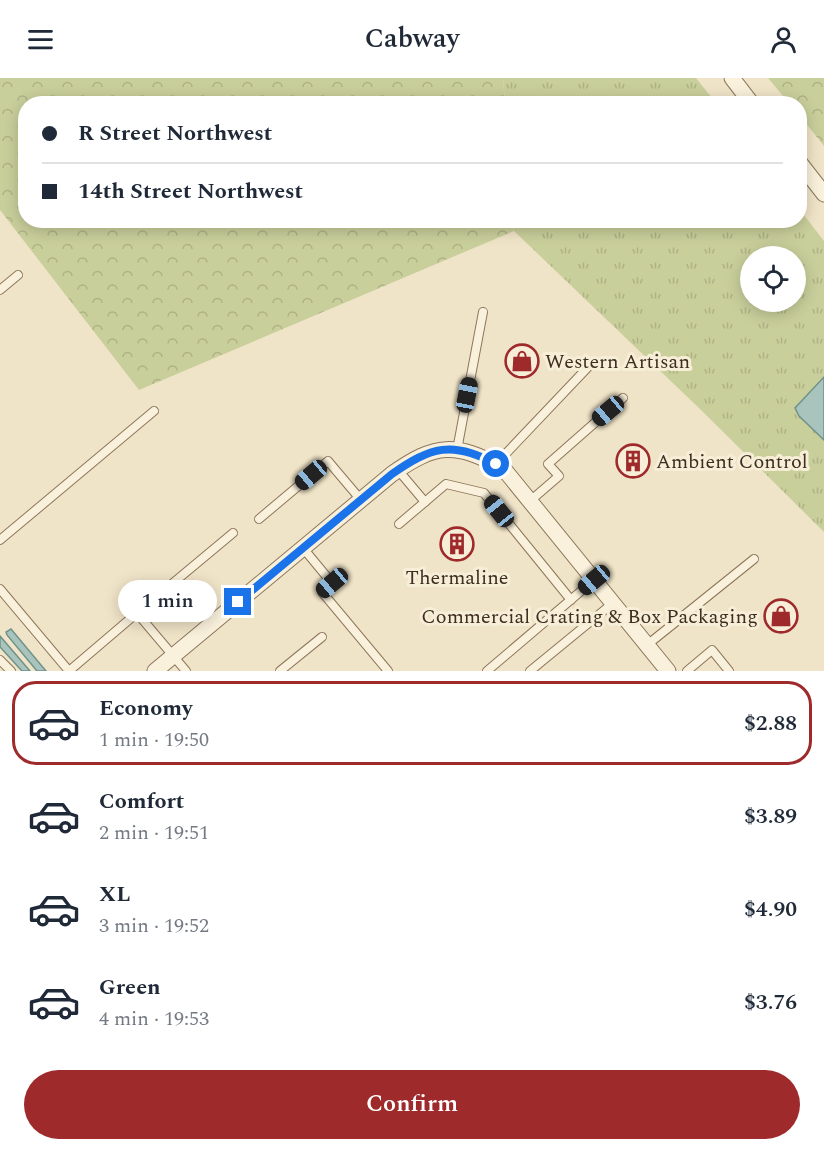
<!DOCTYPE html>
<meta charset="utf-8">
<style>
:root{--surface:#fff;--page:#f2f2f3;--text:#1f2937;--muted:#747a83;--line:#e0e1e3;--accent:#9e2a2b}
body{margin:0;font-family:Spectral,serif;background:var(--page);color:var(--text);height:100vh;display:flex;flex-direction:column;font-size:22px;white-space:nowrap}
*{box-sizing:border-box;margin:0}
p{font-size:20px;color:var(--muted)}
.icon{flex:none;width:33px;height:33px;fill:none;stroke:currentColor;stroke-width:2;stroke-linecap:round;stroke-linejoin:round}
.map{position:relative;height:593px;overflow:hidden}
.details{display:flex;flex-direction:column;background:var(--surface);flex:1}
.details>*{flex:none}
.banner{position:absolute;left:18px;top:18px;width:789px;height:132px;border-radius:24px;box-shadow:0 3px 15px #0003;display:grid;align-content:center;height:132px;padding:0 24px;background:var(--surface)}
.buttons{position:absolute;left:740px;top:168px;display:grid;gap:12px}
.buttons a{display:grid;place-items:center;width:66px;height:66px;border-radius:50%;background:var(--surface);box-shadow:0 3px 15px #0003;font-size:30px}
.end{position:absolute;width:27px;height:27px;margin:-14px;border:8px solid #1a73e8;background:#fff;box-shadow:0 0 0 3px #fff}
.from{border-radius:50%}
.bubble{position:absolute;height:42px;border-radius:21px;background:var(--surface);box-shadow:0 3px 15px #0003;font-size:20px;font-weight:600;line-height:42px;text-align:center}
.car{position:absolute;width:18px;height:36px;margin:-18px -9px;border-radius:8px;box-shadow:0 0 4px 2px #0007;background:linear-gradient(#222 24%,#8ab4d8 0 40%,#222 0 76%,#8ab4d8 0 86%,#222 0)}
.banner b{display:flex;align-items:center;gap:21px;height:57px;font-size:22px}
.banner b+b{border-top:2px solid var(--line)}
.banner i{width:15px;height:15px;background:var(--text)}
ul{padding:10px 0 0;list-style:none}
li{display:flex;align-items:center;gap:18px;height:84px;margin:0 12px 9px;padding:0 12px;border:3px solid transparent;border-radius:24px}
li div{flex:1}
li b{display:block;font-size:22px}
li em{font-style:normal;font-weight:600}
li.on{border-color:var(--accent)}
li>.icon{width:54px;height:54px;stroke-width:1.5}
.cta{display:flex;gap:12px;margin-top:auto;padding:12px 24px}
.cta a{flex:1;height:69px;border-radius:36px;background:var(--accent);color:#fff;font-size:24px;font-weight:600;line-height:69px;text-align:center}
header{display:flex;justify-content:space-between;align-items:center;height:78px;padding:0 24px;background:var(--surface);font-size:27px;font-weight:600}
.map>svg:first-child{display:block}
.grass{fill:url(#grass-tufts);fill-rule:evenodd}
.forest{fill:url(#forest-crowns)}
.water{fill:#a9c4bc;stroke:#6f938a;stroke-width:1.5}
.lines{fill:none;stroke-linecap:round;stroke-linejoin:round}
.lane-casing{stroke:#8d765c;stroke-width:10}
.street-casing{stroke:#8d765c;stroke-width:17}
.lane{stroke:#faf1dc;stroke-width:8}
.street{stroke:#faf1dc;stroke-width:15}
.route{stroke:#1a73e8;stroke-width:8}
.labels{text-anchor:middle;stroke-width:6;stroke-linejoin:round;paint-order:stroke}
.poi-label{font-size:20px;fill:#3d2e20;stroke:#f7eed8;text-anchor:start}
</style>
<header><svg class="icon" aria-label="menu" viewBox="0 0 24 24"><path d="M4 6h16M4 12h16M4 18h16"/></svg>Cabway<svg class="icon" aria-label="person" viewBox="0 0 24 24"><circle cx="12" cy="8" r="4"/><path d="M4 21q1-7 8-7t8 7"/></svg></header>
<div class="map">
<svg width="824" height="593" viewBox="0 0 824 593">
<defs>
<pattern id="grass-tufts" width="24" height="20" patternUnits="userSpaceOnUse" patternTransform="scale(1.5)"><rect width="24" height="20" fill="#c9cf9b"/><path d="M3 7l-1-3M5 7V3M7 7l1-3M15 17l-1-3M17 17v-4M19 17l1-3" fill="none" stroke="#aeb285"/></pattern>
<pattern id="forest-crowns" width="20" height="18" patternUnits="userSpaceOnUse" patternTransform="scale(1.5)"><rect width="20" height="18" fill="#c9cf9b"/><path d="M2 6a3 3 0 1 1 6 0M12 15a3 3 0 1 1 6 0" fill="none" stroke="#aeb285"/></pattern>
</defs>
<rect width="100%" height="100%" fill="#f0e4c8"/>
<g class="grass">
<polygon points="503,0 696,0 716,25 505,25"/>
<path d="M 800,132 L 824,163 L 824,299 L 797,327 L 799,338 L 824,362 L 824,454 L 701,332 L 514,153 L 513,143 L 800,142 ZM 750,178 L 795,178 L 795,224 L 750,224 Z"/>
</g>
<g class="forest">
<polygon points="0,0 503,0 505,25 26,26 26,142 513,142 514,153 139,312 0,132"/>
<polygon points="768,0 824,0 824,68 800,38 800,26 789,25"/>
</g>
<g class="water">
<polygon points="824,299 824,362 799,338 795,330"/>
<polygon points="11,551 46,593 37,593 7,557 6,554"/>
<polygon points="0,558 30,593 22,593 0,569"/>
</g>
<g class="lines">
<defs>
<g id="lane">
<polyline points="0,212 18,197"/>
<polyline points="457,372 483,234"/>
<polyline points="496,386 590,287"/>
<polyline points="398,392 425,424"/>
<polyline points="530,423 559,398 548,386 623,320"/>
<polyline points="259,441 328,383 361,422"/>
<polyline points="399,446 446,406 484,415 571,522"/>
<polyline points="0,462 154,333"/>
<polyline points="303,470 332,505 322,514 388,593"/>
<polyline points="0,511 69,593 137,535 186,593"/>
<polyline points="137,535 233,455"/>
<polyline points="647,567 754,481"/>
<polyline points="0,582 11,593"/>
<polyline points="280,593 322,559"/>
<polyline points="487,593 594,502"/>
<polyline points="530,593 613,525"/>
<polyline points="687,593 712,572 729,593"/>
</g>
<g id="street">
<polyline points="732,0 752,26"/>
<polyline points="800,85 824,116"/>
<path d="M 155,593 L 392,396 C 436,365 455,364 503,390 L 668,593"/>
</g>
</defs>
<use href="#lane" class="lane-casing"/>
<use href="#street" class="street-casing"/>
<use href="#lane" class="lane"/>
<use href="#street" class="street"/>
</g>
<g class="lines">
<path class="route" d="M 238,524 L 392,396 C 431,369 452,362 496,386"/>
</g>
<defs>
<symbol id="shop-ring" viewBox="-11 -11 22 22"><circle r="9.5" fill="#f7eed8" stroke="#9e2a2b" stroke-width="1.5"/><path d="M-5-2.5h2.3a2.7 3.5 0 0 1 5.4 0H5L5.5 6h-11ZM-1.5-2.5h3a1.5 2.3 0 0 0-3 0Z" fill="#9e2a2b"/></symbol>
<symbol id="building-ring" viewBox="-11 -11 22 22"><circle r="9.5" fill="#f7eed8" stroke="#9e2a2b" stroke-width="1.5"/><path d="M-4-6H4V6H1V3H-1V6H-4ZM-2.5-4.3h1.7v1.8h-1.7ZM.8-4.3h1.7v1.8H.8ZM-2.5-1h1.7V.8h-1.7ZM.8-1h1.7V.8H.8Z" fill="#9e2a2b"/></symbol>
</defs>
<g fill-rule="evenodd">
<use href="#shop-ring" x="503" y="264" width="38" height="38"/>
<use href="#building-ring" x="614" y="364" width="38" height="38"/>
<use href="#building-ring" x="438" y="447" width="38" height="38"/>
<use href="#shop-ring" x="762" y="519" width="38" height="38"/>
</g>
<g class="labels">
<g class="poi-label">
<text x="545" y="290">Western Artisan</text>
<text x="656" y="390">Ambient Control</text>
<text x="457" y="506" text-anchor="middle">Thermaline</text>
<text x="758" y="545" text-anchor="end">Commercial Crating &amp; Box Packaging</text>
</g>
</g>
</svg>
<div class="buttons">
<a><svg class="icon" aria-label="locate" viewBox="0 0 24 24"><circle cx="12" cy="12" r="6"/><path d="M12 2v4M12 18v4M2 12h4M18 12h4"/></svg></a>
</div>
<i class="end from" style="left:496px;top:386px"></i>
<i class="end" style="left:238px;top:524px"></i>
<div class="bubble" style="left:118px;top:502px;width:99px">1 min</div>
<i class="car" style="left:467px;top:317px;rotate:11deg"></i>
<i class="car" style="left:608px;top:333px;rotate:230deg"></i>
<i class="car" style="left:311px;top:397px;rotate:230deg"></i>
<i class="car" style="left:499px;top:433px;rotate:321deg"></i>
<i class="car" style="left:594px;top:502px;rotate:230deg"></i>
<i class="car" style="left:332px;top:505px;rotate:230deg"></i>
<div class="banner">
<b><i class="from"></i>R Street Northwest</b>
<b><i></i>14th Street Northwest</b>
</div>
</div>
<section class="details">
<ul>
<li class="on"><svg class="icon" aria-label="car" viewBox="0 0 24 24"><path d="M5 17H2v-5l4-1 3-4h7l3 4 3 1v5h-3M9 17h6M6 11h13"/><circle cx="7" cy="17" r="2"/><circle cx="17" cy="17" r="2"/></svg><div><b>Economy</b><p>1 min · 19:50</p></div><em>$2.88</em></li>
<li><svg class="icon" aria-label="car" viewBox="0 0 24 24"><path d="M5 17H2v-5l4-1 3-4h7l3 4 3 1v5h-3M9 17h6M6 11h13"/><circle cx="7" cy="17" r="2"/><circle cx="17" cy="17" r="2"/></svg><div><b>Comfort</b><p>2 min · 19:51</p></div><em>$3.89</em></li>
<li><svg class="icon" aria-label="car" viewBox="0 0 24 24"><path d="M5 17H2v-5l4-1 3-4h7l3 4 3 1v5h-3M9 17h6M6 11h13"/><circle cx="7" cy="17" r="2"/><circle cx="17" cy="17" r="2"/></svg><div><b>XL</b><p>3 min · 19:52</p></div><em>$4.90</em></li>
<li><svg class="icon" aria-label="car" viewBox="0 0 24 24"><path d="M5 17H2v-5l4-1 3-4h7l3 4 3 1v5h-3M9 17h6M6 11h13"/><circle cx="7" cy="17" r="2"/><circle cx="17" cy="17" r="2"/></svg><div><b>Green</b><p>4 min · 19:53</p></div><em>$3.76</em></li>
</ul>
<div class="cta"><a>Confirm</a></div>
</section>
